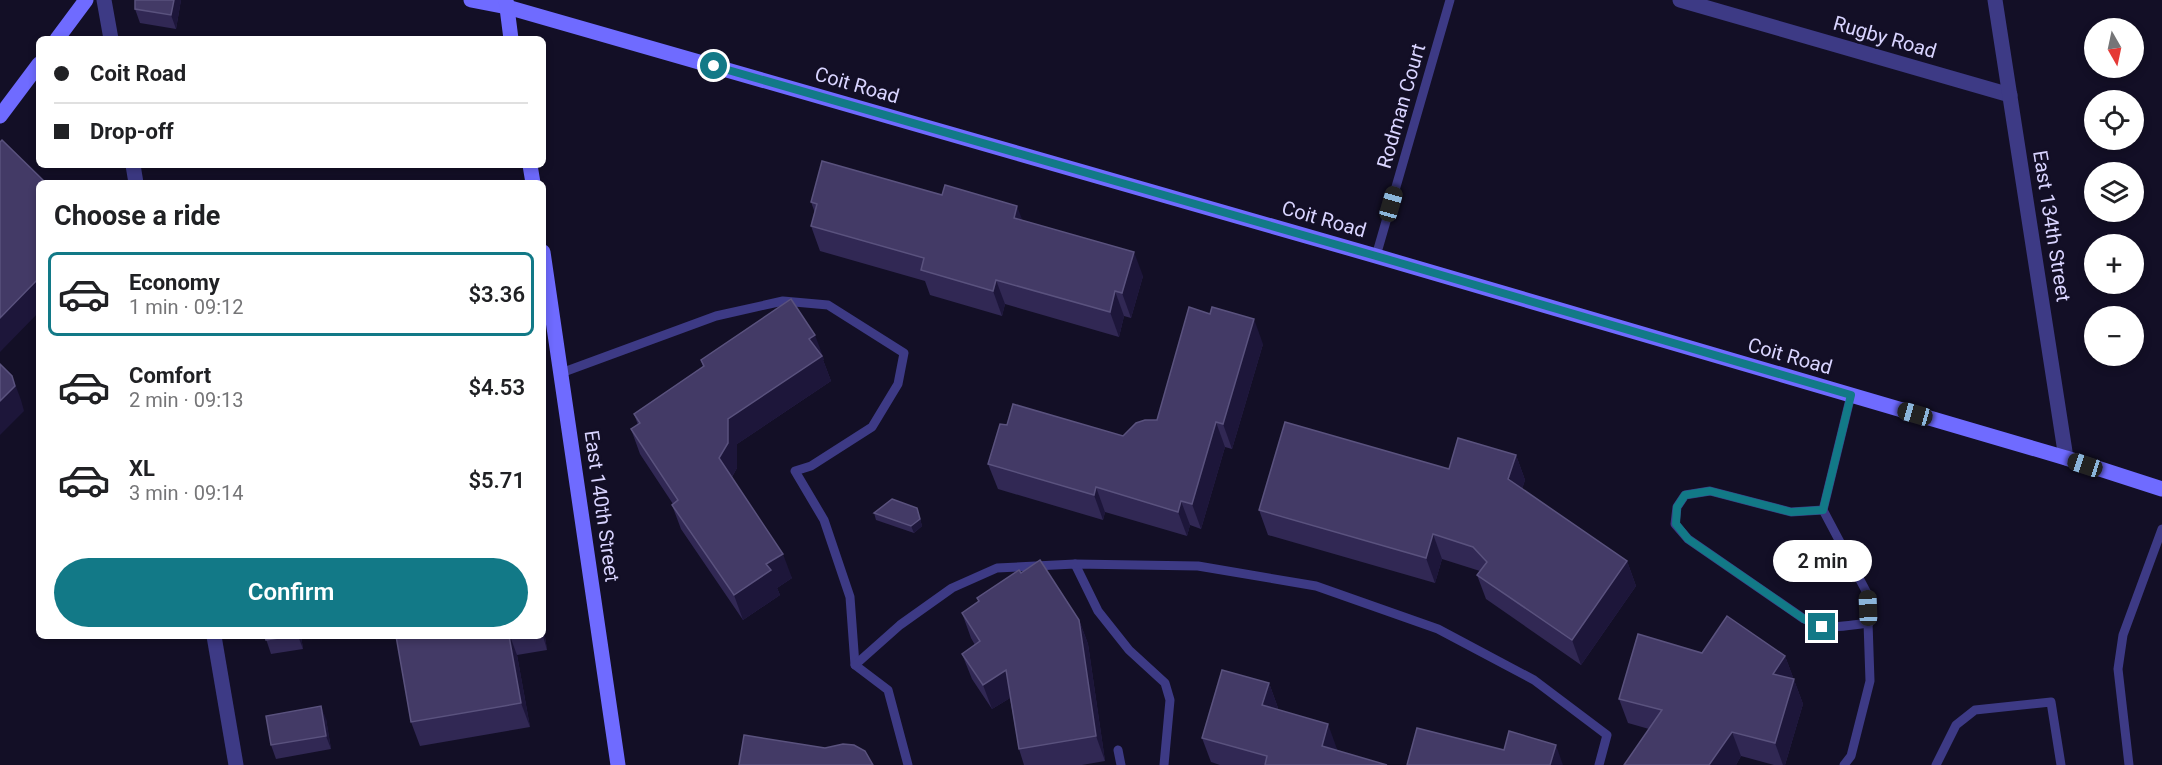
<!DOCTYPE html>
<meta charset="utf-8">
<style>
:root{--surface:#fff;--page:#f6f6f6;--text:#202124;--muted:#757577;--line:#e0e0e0;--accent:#127987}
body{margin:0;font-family:Roboto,sans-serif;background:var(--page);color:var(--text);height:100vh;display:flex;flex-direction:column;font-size:22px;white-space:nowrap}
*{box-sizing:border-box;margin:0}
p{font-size:20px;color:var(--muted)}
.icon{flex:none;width:33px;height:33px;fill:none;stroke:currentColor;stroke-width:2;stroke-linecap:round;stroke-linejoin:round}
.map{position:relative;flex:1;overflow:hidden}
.side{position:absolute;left:36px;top:180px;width:510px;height:459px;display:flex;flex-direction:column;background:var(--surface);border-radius:9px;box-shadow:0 3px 9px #0003}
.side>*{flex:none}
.banner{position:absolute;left:36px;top:36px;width:510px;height:132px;border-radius:9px;box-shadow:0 3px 9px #0003;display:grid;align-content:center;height:132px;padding:0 18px;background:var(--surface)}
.needle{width:39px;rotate:171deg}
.tools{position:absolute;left:2084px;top:18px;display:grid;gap:12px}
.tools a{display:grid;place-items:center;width:60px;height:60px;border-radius:50%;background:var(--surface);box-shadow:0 3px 9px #0003;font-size:30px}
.end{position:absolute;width:27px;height:27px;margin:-14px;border:8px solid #127987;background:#fff;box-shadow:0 0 0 3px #fff}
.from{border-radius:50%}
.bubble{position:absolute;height:42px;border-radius:21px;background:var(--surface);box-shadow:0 3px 9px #0003;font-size:20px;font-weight:600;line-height:42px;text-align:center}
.car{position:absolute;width:18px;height:36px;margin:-18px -9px;border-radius:8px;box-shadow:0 0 4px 2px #0007;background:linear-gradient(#222 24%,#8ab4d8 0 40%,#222 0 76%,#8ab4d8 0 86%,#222 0)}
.banner b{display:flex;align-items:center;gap:21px;height:57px;font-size:22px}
.banner b+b{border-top:2px solid var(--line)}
.banner i{width:15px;height:15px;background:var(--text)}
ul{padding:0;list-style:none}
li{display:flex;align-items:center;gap:18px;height:84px;margin:0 12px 9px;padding:0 6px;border:3px solid transparent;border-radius:9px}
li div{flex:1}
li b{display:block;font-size:22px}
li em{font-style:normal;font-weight:600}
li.active{border-color:var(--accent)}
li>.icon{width:54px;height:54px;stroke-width:1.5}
h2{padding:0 18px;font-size:27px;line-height:72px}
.cta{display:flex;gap:12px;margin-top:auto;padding:12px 18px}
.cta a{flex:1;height:69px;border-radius:36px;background:var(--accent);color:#fff;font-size:24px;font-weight:600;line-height:69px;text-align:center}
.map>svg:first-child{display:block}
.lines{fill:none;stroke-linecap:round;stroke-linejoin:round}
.lane{stroke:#3d3a85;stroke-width:9}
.street{stroke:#3d3a85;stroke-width:15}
.secondary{stroke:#6f6bff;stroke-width:15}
.wall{fill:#312854}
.shaded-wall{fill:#1d163a}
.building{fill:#433a66;stroke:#5a527e;stroke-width:1.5}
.route{stroke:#127987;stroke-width:8}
.labels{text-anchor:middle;stroke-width:5;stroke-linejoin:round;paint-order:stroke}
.street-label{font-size:20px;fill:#d9d4ff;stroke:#130f26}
</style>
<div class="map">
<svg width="2162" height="765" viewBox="0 0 2162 765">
<rect width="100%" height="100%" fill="#130f26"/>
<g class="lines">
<g class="lane">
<polyline points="1376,256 1450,0"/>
<polyline points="561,373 716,316 783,301 828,305 904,353 898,384 872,427 811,466 795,471 824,520 850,597 855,665 888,690 908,765"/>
<path d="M 1823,510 L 1791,512 L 1710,491 L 1685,495 L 1677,507 L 1675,524 L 1688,539 L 1804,619 C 1831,631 1841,626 1869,623"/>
<polyline points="1075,564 1098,611 1129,650 1165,683 1170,700 1164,765"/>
<polyline points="855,665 900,625 952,588 997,568 1075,564 1198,566 1316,586 1438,629 1534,680 1607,735 1599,765"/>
<polyline points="1118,750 1121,765"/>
<polyline points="1844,765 1851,756 1870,681 1867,593 1823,510 1851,395"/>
<polyline points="1936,765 1956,725 1975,710 2051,702 2061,765"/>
<polyline points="2129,765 2118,669 2123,635 2162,529"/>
</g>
<g class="street">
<polyline points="104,0 111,39"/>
<polyline points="1680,0 2010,95"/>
<polyline points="1995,0 2066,458"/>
<polyline points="133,165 136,183"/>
<polyline points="214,636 236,765"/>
</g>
<g class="secondary">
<polyline points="471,0 507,7 1376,256 2066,458 2162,489"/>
<polyline points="506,0 511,39"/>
<polyline points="57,39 86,0"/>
<polyline points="0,116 39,64"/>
<polyline points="530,165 533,183"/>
<polyline points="543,252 618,765"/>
</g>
</g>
<g class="wall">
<polygon points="181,0 176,29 140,23 135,9"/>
<polygon points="811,202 1023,220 1143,276 1131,318 1124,316 1119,337 1005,304 1002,316 930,295 925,281 820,251 811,226 815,213"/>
<polygon points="1263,344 1232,449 1225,447 1201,529 1190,525 1187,536 1105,512 1103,520 998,489 988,464 1007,425 1123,436 1157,420"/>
<polygon points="824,359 823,360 831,381 737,444 737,468 732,477 792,578 777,588 780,595 743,620 681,529 672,505 673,504 640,454 631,429 638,425 634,414 703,367 701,360"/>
<polygon points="1516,455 1525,480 1522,489 1627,561 1636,586 1581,665 1486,599 1477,575 1480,571 1442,559 1435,583 1268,535 1259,510"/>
<polygon points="917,508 922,526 914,533 876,520 874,513"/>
<polygon points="1021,573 1079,620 1088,644 1105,761 1082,765 1024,765 1019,749 1010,698 992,709 972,679 962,654 975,645 971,638 962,613 979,602 977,598"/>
<polygon points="543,623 547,650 517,655 530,727 420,746 411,722 396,636 543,636"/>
<polygon points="265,636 301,636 303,649 271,654"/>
<polygon points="1702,653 1785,656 1803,704 1785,765 1774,765 1741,756 1736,765 1624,765 1649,729 1628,723 1619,699"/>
<polygon points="1269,683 1278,708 1277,710 1337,749 1337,751 1387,765 1220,765 1211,762 1202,738"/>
<polygon points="326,719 331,749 276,759 271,745"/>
</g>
<g class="shaded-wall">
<polygon points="174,0 181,0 176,29 171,15"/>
<polygon points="1017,206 1026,230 1014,218"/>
<polygon points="1134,252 1143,276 1131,318 1122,293"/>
<polygon points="39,278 39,312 0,352 0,318"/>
<polygon points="996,280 1005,304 1002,316 993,291"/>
<polygon points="1115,291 1124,316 1119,337 1110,312"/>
<polygon points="1254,319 1263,344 1232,449 1223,424"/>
<polygon points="815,335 824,359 823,360 831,381 737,444 737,468 728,483 719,458 728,419 809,339"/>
<polygon points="12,376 21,400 24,411 0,435 0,401"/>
<polygon points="1216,422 1225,447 1201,529 1192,504"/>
<polygon points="1516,455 1525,480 1517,504 1508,479"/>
<polygon points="1096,487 1105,512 1103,520 1094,495"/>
<polygon points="1181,501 1190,525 1187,536 1178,512"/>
<polygon points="917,508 922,526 914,533 911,526"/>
<polygon points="1433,534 1442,559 1435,583 1426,558"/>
<polygon points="783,554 792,578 777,588 780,595 743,620 734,595 766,564"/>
<polygon points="1627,561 1636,586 1581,665 1572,640"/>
<polygon points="1079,620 1088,644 1105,761 1096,736"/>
<polygon points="543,623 547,650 543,636"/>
<polygon points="298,636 301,636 303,649"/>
<polygon points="509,636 510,636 517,655 530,727 521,703"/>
<polygon points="1785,656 1803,704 1785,765 1783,765 1775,743 1773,674"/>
<polygon points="1006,670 1015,695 992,709 983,685"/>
<polygon points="1269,683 1278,708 1271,730 1262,705"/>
<polygon points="321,706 326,719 331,749 326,736"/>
<polygon points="1328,724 1337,749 1332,765 1322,746"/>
<polygon points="1732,732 1741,756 1736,765 1709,765"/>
<polygon points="1556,745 1563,765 1550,765"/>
</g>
<g class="building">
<polygon points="135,0 174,0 171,15 135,9"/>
<polygon points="2,140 46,183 39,183 39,278 0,318 0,142"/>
<polygon points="822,161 942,195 945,185 1017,206 1014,218 1134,252 1122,293 1115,291 1110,312 996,280 993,291 921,270 924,258 811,226 817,204 811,202"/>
<polygon points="791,299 815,335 809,339 822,356 728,419 728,443 719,458 783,554 766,564 771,570 734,595 672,505 678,500 631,429 640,423 634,414 704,366 701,360"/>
<polygon points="1189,307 1210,314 1212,307 1254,319 1223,424 1216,422 1192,504 1181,501 1178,512 1096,487 1094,495 988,464 1000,424 1007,425 1013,404 1123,436 1136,423 1145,420 1157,420"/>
<polygon points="0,364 12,376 15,386 0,401"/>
<polygon points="1285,422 1449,469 1458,438 1516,455 1508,479 1627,561 1572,640 1477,575 1487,562 1473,547 1433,534 1426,558 1259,510"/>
<polygon points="892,499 917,508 920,519 911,526 874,513"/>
<polygon points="1040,560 1079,620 1096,736 1019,749 1006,670 983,685 962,654 980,641 962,613 979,601 977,598 1019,570 1021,573"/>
<polygon points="1727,616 1785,656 1773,674 1794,679 1775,743 1732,732 1709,765 1624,765 1662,710 1619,699 1638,634 1702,653"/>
<polygon points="265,636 292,636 266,640"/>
<polygon points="396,636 509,636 521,703 411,722"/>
<polygon points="1222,670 1269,683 1262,705 1328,724 1322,746 1387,765 1265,765 1267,756 1202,738"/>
<polygon points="321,706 326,736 271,745 266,716"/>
<polygon points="1417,728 1504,750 1509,731 1556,745 1550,765 1407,765"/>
<polygon points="744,735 825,748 843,744 854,745 865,751 873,765 739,765"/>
</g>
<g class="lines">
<polyline class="route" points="714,66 1376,256 1851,395 1823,510 1791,512 1710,491 1685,495 1677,507 1676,524 1688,539 1804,619 1822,627"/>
</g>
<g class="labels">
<g class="street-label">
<text transform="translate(1885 37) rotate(16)" y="7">Rugby Road</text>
<text transform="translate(857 85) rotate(16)" y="7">Coit Road</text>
<text transform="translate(1401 106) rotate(-74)" y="7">Rodman Court</text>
<text transform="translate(1324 219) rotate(16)" y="7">Coit Road</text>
<text transform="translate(2052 226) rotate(81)" y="7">East 134th Street</text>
<text transform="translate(1790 356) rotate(16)" y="7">Coit Road</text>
<text transform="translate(602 506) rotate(82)" y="7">East 140th Street</text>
</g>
</g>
</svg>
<div class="tools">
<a><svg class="needle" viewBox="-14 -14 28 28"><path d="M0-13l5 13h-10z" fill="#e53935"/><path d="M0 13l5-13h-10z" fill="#757577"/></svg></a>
<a><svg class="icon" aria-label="locate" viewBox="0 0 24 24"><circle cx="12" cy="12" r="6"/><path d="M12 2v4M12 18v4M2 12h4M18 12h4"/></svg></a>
<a><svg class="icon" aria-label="layers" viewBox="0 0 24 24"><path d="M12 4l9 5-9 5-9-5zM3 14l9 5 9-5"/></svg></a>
<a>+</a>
<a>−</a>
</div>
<i class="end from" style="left:714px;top:66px"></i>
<i class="end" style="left:1822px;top:627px"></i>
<div class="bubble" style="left:1773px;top:540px;width:99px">2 min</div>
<i class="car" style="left:1391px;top:204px;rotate:16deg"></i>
<i class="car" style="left:1915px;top:414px;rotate:286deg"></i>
<i class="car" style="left:2085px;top:465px;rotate:288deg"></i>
<i class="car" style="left:1868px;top:608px;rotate:358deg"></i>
<div class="banner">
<b><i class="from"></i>Coit Road</b>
<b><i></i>Drop-off</b>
</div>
<section class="side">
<h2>Choose a ride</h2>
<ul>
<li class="active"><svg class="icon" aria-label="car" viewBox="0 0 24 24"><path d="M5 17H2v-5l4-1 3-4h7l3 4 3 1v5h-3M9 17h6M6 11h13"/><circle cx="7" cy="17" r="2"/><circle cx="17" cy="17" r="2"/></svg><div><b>Economy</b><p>1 min · 09:12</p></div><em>$3.36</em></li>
<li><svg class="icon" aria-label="car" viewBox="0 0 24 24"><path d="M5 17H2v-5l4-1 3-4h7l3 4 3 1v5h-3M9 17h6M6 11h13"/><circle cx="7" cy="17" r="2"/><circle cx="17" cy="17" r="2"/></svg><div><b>Comfort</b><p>2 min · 09:13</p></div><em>$4.53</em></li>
<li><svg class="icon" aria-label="car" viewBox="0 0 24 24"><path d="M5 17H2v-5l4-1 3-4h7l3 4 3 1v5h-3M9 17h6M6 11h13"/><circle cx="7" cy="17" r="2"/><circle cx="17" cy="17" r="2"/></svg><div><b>XL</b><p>3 min · 09:14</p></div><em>$5.71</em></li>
</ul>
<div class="cta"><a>Confirm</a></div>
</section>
</div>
